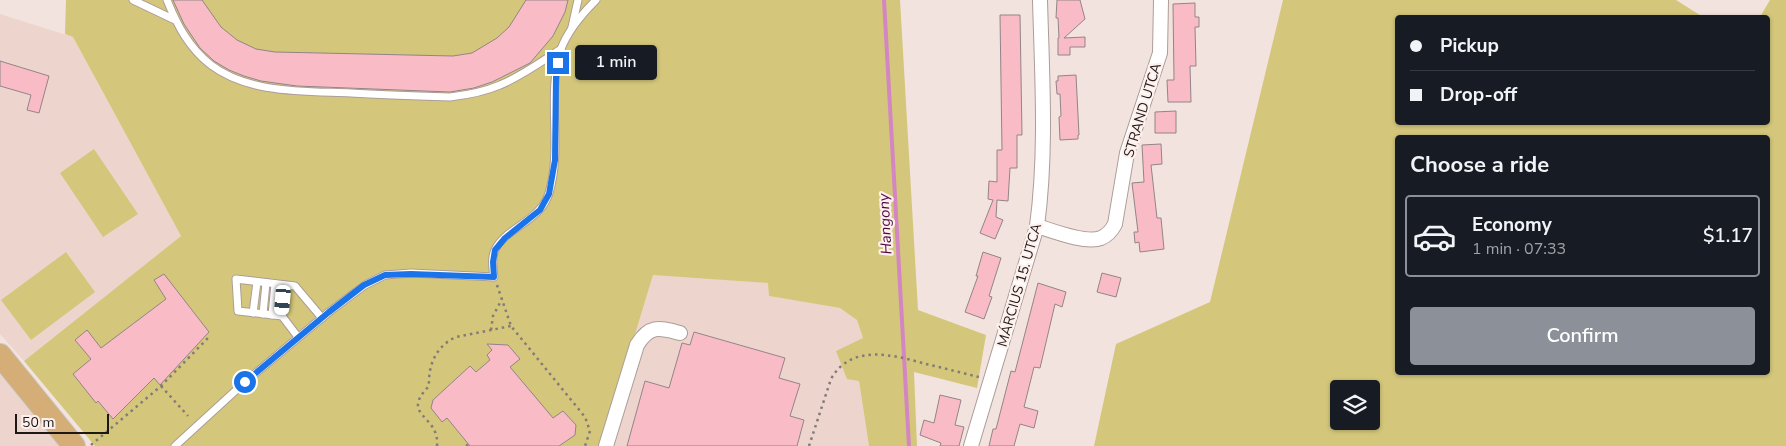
<!DOCTYPE html>
<meta charset="utf-8">
<style>
:root{--surface:#171b24;--page:#242831;--text:#f1f3f6;--muted:#9ea1a6;--line:#363941;--accent:#8c9099}
body{margin:0;font-family:"Nunito Sans",sans-serif;background:var(--page);color:var(--text);height:100vh;display:flex;flex-direction:column;font-size:19px;white-space:nowrap}
*{box-sizing:border-box;margin:0}
p{font-size:16px;color:var(--muted)}
.icon{flex:none;width:28px;height:28px;fill:none;stroke:currentColor;stroke-width:2;stroke-linecap:round;stroke-linejoin:round}
.map{position:relative;flex:1;overflow:hidden}
.sheet{position:absolute;left:1395px;top:135px;width:375px;height:240px;display:flex;flex-direction:column;background:var(--surface);border-radius:5px;box-shadow:0 1px 4px #0004}
.sheet>*{flex:none}
.hud{position:absolute;left:1395px;top:15px;width:375px;height:110px;border-radius:5px;box-shadow:0 1px 4px #0004;display:grid;align-content:center;height:110px;padding:0 15px;background:var(--surface)}
.buttons{position:absolute;left:1330px;top:380px;display:grid;gap:10px}
.buttons a{display:grid;place-items:center;width:50px;height:50px;border-radius:5px;background:var(--surface);box-shadow:0 1px 4px #0004;font-size:25px}
.scale{position:absolute;left:15px;bottom:12px;width:94px;box-sizing:border-box;padding-left:5px;border:2px solid #1d1816;border-top:0;font-size:14px;line-height:18px;white-space:nowrap;color:#1d1816;-webkit-text-stroke:4px #fef1ed;paint-order:stroke}
.end{position:absolute;width:22px;height:22px;margin:-11px;border:6px solid #1a73e8;background:#fff;box-shadow:0 0 0 2px #fff}
.from{border-radius:50%}
.bubble{position:absolute;height:35px;border-radius:5px;background:var(--surface);box-shadow:0 1px 4px #0004;font-size:16px;font-weight:600;line-height:35px;text-align:center}
.car{position:absolute;width:15px;height:30px;margin:-15px -8px;border-radius:6px;box-shadow:0 0 4px 1px #0007;background:linear-gradient(#fff 24%,#345 0 40%,#fff 0 76%,#345 0 86%,#fff 0)}
.hud b{display:flex;align-items:center;gap:18px;height:48px;font-size:19px}
.hud b+b{border-top:1px solid var(--line)}
.hud i{width:12px;height:12px;background:var(--text)}
ul{padding:0;list-style:none}
li{display:flex;align-items:center;gap:15px;height:82px;margin:0 10px 8px;padding:0 5px;border:2px solid transparent;border-radius:5px}
li div{flex:1}
li b{display:block;font-size:19px}
li em{font-style:normal;font-weight:600}
li.active{border-color:var(--accent)}
li>.icon{width:45px;height:45px;stroke-width:1.5}
h2{padding:0 15px;font-size:22px;line-height:60px}
.button{display:flex;gap:10px;margin-top:auto;padding:10px 15px}
.button a{flex:1;height:58px;border-radius:5px;background:var(--accent);color:#fff;font-size:20px;font-weight:600;line-height:58px;text-align:center}
.map>svg:first-child{display:block}
.built{fill:#edd5cd}
.green{fill:#d4c77b;fill-rule:evenodd}
.lines{fill:none;stroke-linecap:round;stroke-linejoin:round}
.stream{stroke:#d386c1;stroke-width:4}
.building{fill:#f9bcc7;stroke:#938487}
.service-casing{stroke:#ac9d98;stroke-width:9}
.minor-casing{stroke:#ac9d98;stroke-width:16}
.primary-casing{stroke:#c9c8c7;stroke-width:24}
.path{stroke:#857b77;stroke-width:2.5;stroke-dasharray:2.5 4;stroke-linecap:butt}
.service{stroke:#fff;stroke-width:7}
.minor{stroke:#fff;stroke-width:14}
.primary{stroke:#d4ad77;stroke-width:22}
.route{stroke:#1a73e8;stroke-width:6}
.labels{text-anchor:middle;stroke-width:4.5;stroke-linejoin:round;paint-order:stroke}
.street-label{font-size:14px;fill:#1d1816;stroke:#fef1ed}
.water-label{font-size:15px;font-style:italic;fill:#4f0844;stroke:#fef1ed}
</style>
<div class="map">
<svg width="1786" height="446" viewBox="0 0 1786 446">
<rect width="100%" height="100%" fill="#f3e3de"/>
<g class="built">
<polygon points="0,14 73,37 181,236 24,361 0,334"/>
<polygon points="653,274 769,283 769,296 841,308 858,320 863,338 859,381 869,446 601,446"/>
<polygon points="0,372 60,446 0,446"/>
</g>
<g class="green">
<polygon points="66,0 900,0 918,310 986,335 977,388 914,372 917,446 869,446 859,381 847,379 836,351 863,338 857,320 840,308 769,296 768,283 653,275 601,446 95,446 24,361 181,236 73,37 65,34"/>
<path d="M 1283,0 L 1676,0 L 1703,17 L 1398,18 L 1398,122 L 1768,122 L 1768,18 L 1760,17 L 1770,0 L 1786,0 L 1786,446 L 1094,446 L 1116,344 L 1210,302 ZM 1398,138 L 1768,138 L 1768,372 L 1398,372 ZM 1339,389 L 1371,389 L 1371,421 L 1339,421 Z"/>
<polygon points="94,149 138,214 103,237 60,173"/>
<polygon points="66,252 95,292 31,340 1,300"/>
</g>
<g class="lines">
<polyline class="stream" points="884,0 909,446"/>
</g>
<g class="building">
<polygon points="173,0 202,0 221,27 237,40 256,49 275,52 453,56 472,53 497,38 509,27 526,0 568,0 565,12 553,36 530,63 492,82 474,88 450,92 297,86 261,81 244,76 229,70 214,61 200,48 184,24"/>
<polygon points="1057,0 1080,0 1085,19 1064,38 1085,37 1085,47 1070,47 1070,55 1058,55 1058,38 1059,38 1058,18 1056,18"/>
<polygon points="1195,3 1195,17 1199,17 1199,27 1195,27 1196,66 1190,66 1191,102 1168,102 1167,80 1174,80 1173,4"/>
<polygon points="1000,15 1020,15 1022,135 1017,135 1017,168 1010,168 1008,201 997,200 996,217 1003,220 995,239 980,233 993,200 988,199 989,181 997,182 997,150 1002,150"/>
<polygon points="0,61 49,76 39,113 27,110 31,95 0,86"/>
<polygon points="1076,75 1079,135 1078,135 1078,139 1060,140 1059,117 1061,116 1060,94 1057,94 1056,81 1058,81 1058,76"/>
<polygon points="1176,111 1176,133 1155,133 1155,112"/>
<polygon points="1161,144 1162,164 1151,165 1157,218 1161,218 1164,249 1140,252 1139,242 1135,243 1134,232 1138,232 1132,183 1144,182 1142,145"/>
<polygon points="983,252 1001,258 989,296 992,297 984,319 965,312 978,276 976,276"/>
<polygon points="1102,273 1121,278 1116,297 1097,292"/>
<polygon points="164,274 209,332 160,385 154,378 113,419 98,401 96,403 73,374 91,359 75,340 87,330 101,348 166,299 154,280"/>
<polygon points="1038,283 1066,292 1062,307 1055,304 1040,368 1034,367 1024,407 1038,411 1034,428 1020,424 1014,446 989,446 993,429 996,429 1011,371 1015,372"/>
<polygon points="694,332 785,358 779,378 800,384 790,416 804,420 797,446 627,446 645,381 669,388 682,343 690,345"/>
<polygon points="487,344 508,345 520,359 510,367 553,418 563,411 576,425 575,435 559,446 470,446 447,418 442,422 431,408 433,400 470,366 476,372 490,360 487,355 492,350"/>
<polygon points="940,395 961,400 955,425 964,427 959,446 940,446 941,443 920,435 924,420 934,423"/>
</g>
<g class="lines">
<defs>
<g id="service">
<polyline points="133,0 175,20"/>
<path d="M 167,0 C 177,25 189,48 211,65 C 249,94 306,91 351,93 C 384,95 417,96 450,97 C 467,95 484,92 500,85 C 522,76 542,61 561,49"/>
<polyline points="572,27 578,0"/>
<polyline points="253,313 257,282"/>
<polyline points="263,314 266,283"/>
<polyline points="272,315 275,284"/>
<polyline points="282,316 284,285"/>
<polyline points="298,337 282,316 238,311 236,279 295,286 322,318"/>
<path d="M 175,446 L 245,382 L 329,312 L 365,285 L 385,275 L 411,273 L 494,277 C 493,269 491,258 495,250 C 505,228 541,221 549,193 C 563,147 546,96 561,49 C 568,30 582,14 596,0"/>
</g>
<g id="minor">
<path d="M 1037,226 C 1053,231 1086,244 1101,238 C 1108,235 1112,230 1115,224 L 1127,153 L 1160,53 L 1161,0"/>
<path d="M 606,446 L 637,345 C 650,324 660,328 680,333"/>
<path d="M 971,446 L 1037,226 C 1047,152 1042,75 1040,0"/>
</g>
<polyline id="primary" points="0,355 74,446"/>
</defs>
<use href="#service" class="service-casing"/>
<use href="#minor" class="minor-casing"/>
<use href="#primary" class="primary-casing"/>
<g class="path">
<polyline points="497,285 511,326 585,417 590,431 585,446"/>
<polyline points="491,330 493,316 502,299"/>
<polyline points="161,386 188,416"/>
<polyline points="91,445 161,386 208,338"/>
<path d="M 437,446 C 440,414 399,417 429,386 C 428,365 436,346 456,337 L 511,326"/>
<polyline points="466,446 469,444"/>
<path d="M 809,446 L 831,379 C 851,343 894,355 926,364 C 944,368 962,373 979,377"/>
</g>
<use href="#service" class="service"/>
<use href="#minor" class="minor"/>
<use href="#primary" class="primary"/>
</g>
<g class="lines">
<polyline class="route" points="245,382 329,312 364,285 385,275 411,274 494,277 493,262 495,250 505,238 540,210 549,194 555,160 556,77 558,63"/>
</g>
<g class="labels">
<g class="street-label">
<text transform="translate(1142 110) rotate(-73)" y="5">STRAND UTCA</text>
<text transform="translate(1019 285) rotate(-74)" y="5">MÁRCIUS 15. UTCA</text>
</g>
<g class="water-label">
<text transform="translate(885 224) rotate(-93)" y="5">Hangony</text>
</g>
</g>
</svg>
<div class="buttons">
<a><svg class="icon" aria-label="layers" viewBox="0 0 24 24"><path d="M12 4l9 5-9 5-9-5zM3 14l9 5 9-5"/></svg></a>
</div>
<div class="scale">50 m</div>
<i class="end from" style="left:245px;top:382px"></i>
<i class="end" style="left:558px;top:63px"></i>
<div class="bubble" style="left:575px;top:45px;width:82px">1 min</div>
<i class="car" style="left:283px;top:300px;rotate:185deg"></i>
<div class="hud">
<b><i class="from"></i>Pickup</b>
<b><i></i>Drop-off</b>
</div>
<section class="sheet">
<h2>Choose a ride</h2>
<ul>
<li class="active"><svg class="icon" aria-label="car" viewBox="0 0 24 24"><path d="M5 17H2v-5l4-1 3-4h7l3 4 3 1v5h-3M9 17h6M6 11h13"/><circle cx="7" cy="17" r="2"/><circle cx="17" cy="17" r="2"/></svg><div><b>Economy</b><p>1 min · 07:33</p></div><em>$1.17</em></li>
</ul>
<div class="button"><a>Confirm</a></div>
</section>
</div>
